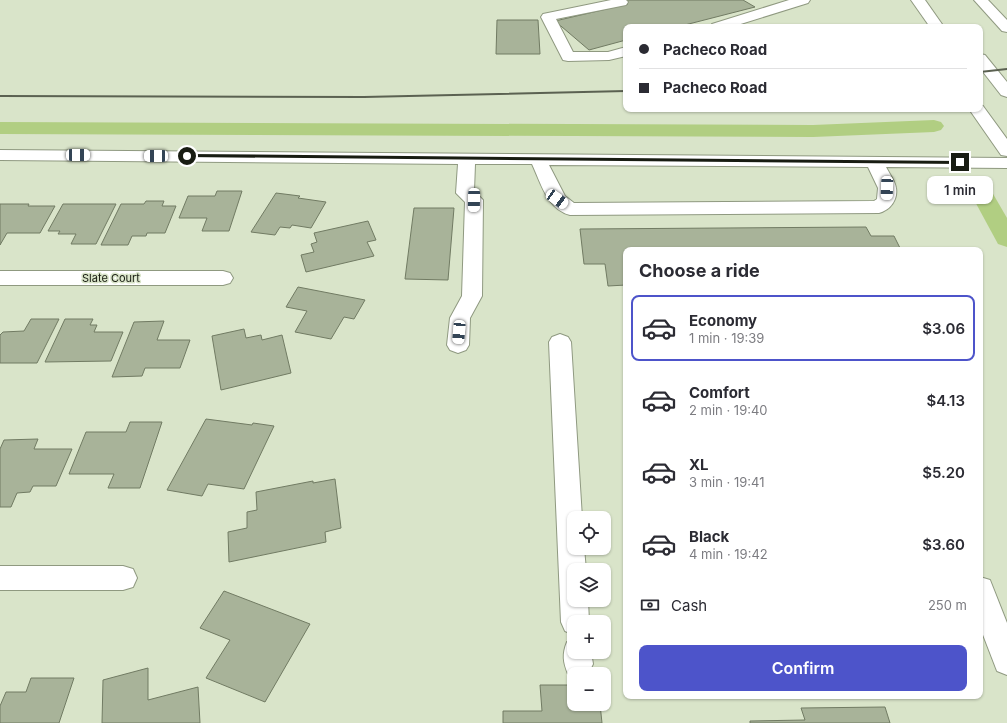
<!DOCTYPE html>
<meta charset="utf-8">
<style>
:root{--surface:#fff;--page:#f2f2f3;--text:#2b2b33;--muted:#7c7c81;--line:#e1e1e2;--accent:#4d54ca}
body{margin:0;font-family:Inter,sans-serif;background:var(--page);color:var(--text);height:100vh;display:flex;flex-direction:column;font-size:15px;white-space:nowrap}
*{box-sizing:border-box;margin:0}
p{font-size:13px;color:var(--muted)}
.icon{flex:none;width:22px;height:22px;fill:none;stroke:currentColor;stroke-width:2;stroke-linecap:round;stroke-linejoin:round}
.map{position:relative;flex:1;overflow:hidden}
.sheet{position:absolute;left:623px;top:247px;width:360px;height:452px;display:flex;flex-direction:column;background:var(--surface);border-radius:8px;box-shadow:0 1px 3px #0004}
.sheet>*{flex:none}
.banner{position:absolute;left:623px;top:24px;width:360px;height:88px;border-radius:8px;box-shadow:0 1px 3px #0004;display:grid;align-content:center;height:88px;padding:0 16px;background:var(--surface)}
.fabs{position:absolute;left:567px;top:511px;display:grid;gap:8px}
.fabs a{display:grid;place-items:center;width:44px;height:44px;border-radius:8px;background:var(--surface);box-shadow:0 1px 3px #0004;font-size:20px}
.end{position:absolute;width:18px;height:18px;margin:-9px;border:5px solid #181c12;background:#fff;box-shadow:0 0 0 2px #fff}
.from{border-radius:50%}
.bubble{position:absolute;height:28px;border-radius:8px;background:var(--surface);box-shadow:0 1px 3px #0004;font-size:13px;font-weight:600;line-height:28px;text-align:center}
.car{position:absolute;width:12px;height:24px;margin:-12px -6px;border-radius:5px;box-shadow:0 0 3px 1px #0007;background:linear-gradient(#fff 24%,#345 0 40%,#fff 0 76%,#345 0 86%,#fff 0)}
.banner b{display:flex;align-items:center;gap:14px;height:38px;font-size:15px}
.banner b+b{border-top:1px solid var(--line)}
.banner i{width:10px;height:10px;background:var(--text)}
ul{padding:0;list-style:none}
li{display:flex;align-items:center;gap:12px;height:66px;margin:0 8px 6px;padding:0 8px;border:2px solid transparent;border-radius:8px}
li div{flex:1}
li b{display:block;font-size:15px}
li em{font-style:normal;font-weight:600}
li.active{border-color:var(--accent)}
li>.icon{width:36px;height:36px;stroke-width:1.5}
h2{padding:0 16px;font-size:18px;line-height:48px}
.pay{display:flex;align-items:center;gap:10px;height:44px;padding:0 16px;font-size:15px}
.pay p{margin-inline-start:auto}
.primary-button{display:flex;gap:8px;margin-top:auto;padding:8px 16px}
.primary-button a{flex:1;height:46px;border-radius:8px;background:var(--accent);color:#fff;font-size:16px;font-weight:600;line-height:46px;text-align:center}
.map>svg:first-child{display:block}
.lines{fill:none;stroke-linecap:round;stroke-linejoin:round}
.canal{fill:#b1ce82;fill-rule:evenodd}
.building{fill:#a8b399;stroke:#717b63}
.minor-casing{stroke:#8f9980;stroke-width:2}
.minor{fill:#fff;fill-rule:evenodd}
.rail{stroke:#5b6151;stroke-width:2}
.route{fill:#181c12}
.labels{text-anchor:middle;stroke-width:3;stroke-linejoin:round;paint-order:stroke}
.street-label{font-size:11px;fill:#181c12;stroke:#d9e4c9}
</style>
<div class="map">
<svg width="1007" height="723" viewBox="0 0 1007 723">
<rect width="100%" height="100%" fill="#d9e4c9"/>
<g class="lines">
<g class="canal">
<polygon points="934,120 941,122 944,126 941,130 934,132 813,137 0,134 0,122 813,125"/>
<polygon points="977,178 985,180 1007,218 1007,247 998,244 966,185 969,180"/>
</g>
</g>
<g class="building">
<polygon points="623,0 743,0 755,7 677,27 626,27 626,40 589,50 555,21 628,4"/>
<polygon points="497,20 538,20 540,54 496,54"/>
<polygon points="217,191 242,191 229,231 202,231 207,218 179,218 188,196 215,196"/>
<polygon points="276,193 300,196 298,198 326,202 311,228 292,225 290,228 280,227 275,235 251,232"/>
<polygon points="146,201 164,201 162,206 176,206 165,233 147,233 146,236 132,236 128,245 101,245 121,204 144,204"/>
<polygon points="0,204 29,204 28,206 55,206 40,233 7,233 0,245"/>
<polygon points="63,204 116,204 96,244 71,244 76,234 58,234 60,231 48,231"/>
<polygon points="414,208 454,208 448,280 405,279"/>
<polygon points="368,221 376,240 367,242 374,256 306,272 301,255 314,252 311,244 317,242 314,233"/>
<polygon points="866,227 871,236 894,236 901,250 626,250 626,285 608,286 605,264 584,264 580,229"/>
<polygon points="298,287 365,300 354,319 344,317 331,339 295,332 307,311 286,307"/>
<polygon points="31,319 59,319 37,363 0,363 0,335 3,332 24,331"/>
<polygon points="65,319 93,319 90,325 97,325 94,332 123,332 111,361 45,362"/>
<polygon points="164,321 157,340 190,340 180,368 145,368 142,376 112,377 134,322"/>
<polygon points="244,329 246,338 261,335 262,340 282,335 291,373 221,390 212,336"/>
<polygon points="206,419 252,425 253,423 274,426 244,489 208,484 202,496 167,490"/>
<polygon points="130,422 162,422 140,488 108,488 114,474 69,474 86,432 126,432"/>
<polygon points="38,439 34,449 72,449 56,486 33,486 30,492 17,493 11,507 0,507 0,449 4,440"/>
<polygon points="335,479 341,528 325,532 326,542 229,562 228,532 247,528 247,512 257,510 256,492 313,481 313,483"/>
<polygon points="224,591 310,624 265,702 206,678 230,640 200,628"/>
<polygon points="148,668 148,700 198,687 200,723 102,723 103,680"/>
<polygon points="31,678 74,678 59,723 0,723 0,706 6,692 26,692"/>
<polygon points="540,685 574,685 574,704 600,704 602,723 503,723 503,711 542,711"/>
<polygon points="885,707 890,723 750,723 750,721 805,720 801,708"/>
</g>
<g class="lines">
<defs>
<g id="minor">
<polygon points="611,0 626,0 628,2 626,5 556,19 573,52 608,52 626,47 626,56 609,60 568,61 563,60 541,17 543,14"/>
<polygon points="789,0 810,0 808,3 731,27 710,27 712,24"/>
<polygon points="911,0 925,0 944,27 930,27"/>
<polygon points="974,0 988,0 1007,20 1007,32 1002,31"/>
<polygon points="980,54 985,55 1007,82 1007,97 1001,95 980,68"/>
<polygon points="980,105 983,106 1007,139 1007,156 1001,155 969,109 980,109"/>
<path d="M 0,150 L 1007,158 L 1007,168 L 886,167 C 889,173 895,181 896,188 C 898,200 890,210 879,213 L 570,215 C 547,209 541,183 532,164 L 475,164 L 474,191 L 483,200 L 482,296 L 470,318 L 469,345 L 466,350 L 458,353 L 450,350 L 447,345 L 450,318 L 462,296 L 465,202 L 456,193 L 458,164 L 0,160 ZM 549,165 L 868,167 L 878,188 L 877,199 L 874,201 L 574,203 L 565,196 Z"/>
<polygon points="0,271 223,271 230,273 233,278 230,283 223,285 0,285"/>
<polygon points="560,334 568,337 571,342 582,518 574,518 574,548 584,548 586,570 574,570 574,600 588,600 589,622 574,622 574,635 565,631 561,622 549,342 552,337"/>
<polygon points="0,566 123,566 133,569 137,578 133,587 123,590 0,590"/>
<polygon points="980,577 990,580 1007,623 1007,675 997,671 980,627"/>
<path d="M 574,639 L 574,652 L 591,652 L 593,664 L 588,674 L 574,674 L 574,677 L 568,674 C 563,662 562,654 567,642 Z"/>
</g>
</defs>
<use href="#minor" class="minor-casing"/>
<use href="#minor" class="minor"/>
<g class="rail">
<polyline points="980,72 1007,69"/>
<polyline points="0,96 364,97 626,91"/>
</g>
</g>
<polygon class="route" points="187,154 960,161 963,162 960,164 185,157 184,156"/>
<g class="labels">
<g class="street-label">
<text x="111" y="282">Slate Court</text>
</g>
</g>
</svg>
<div class="fabs">
<a><svg class="icon" aria-label="locate" viewBox="0 0 24 24"><circle cx="12" cy="12" r="6"/><path d="M12 2v4M12 18v4M2 12h4M18 12h4"/></svg></a>
<a><svg class="icon" aria-label="layers" viewBox="0 0 24 24"><path d="M12 4l9 5-9 5-9-5zM3 14l9 5 9-5"/></svg></a>
<a>+</a>
<a>−</a>
</div>
<i class="end from" style="left:187px;top:156px"></i>
<i class="end" style="left:960px;top:162px"></i>
<div class="bubble" style="left:927px;top:176px;width:66px">1 min</div>
<i class="car" style="left:78px;top:155px;rotate:90deg"></i>
<i class="car" style="left:156px;top:156px;rotate:270deg"></i>
<i class="car" style="left:887px;top:188px;rotate:182deg"></i>
<i class="car" style="left:557px;top:199px;rotate:125deg"></i>
<i class="car" style="left:474px;top:200px;rotate:181deg"></i>
<i class="car" style="left:459px;top:332px;rotate:185deg"></i>
<div class="banner">
<b><i class="from"></i>Pacheco Road</b>
<b><i></i>Pacheco Road</b>
</div>
<section class="sheet">
<h2>Choose a ride</h2>
<ul>
<li class="active"><svg class="icon" aria-label="car" viewBox="0 0 24 24"><path d="M5 17H2v-5l4-1 3-4h7l3 4 3 1v5h-3M9 17h6M6 11h13"/><circle cx="7" cy="17" r="2"/><circle cx="17" cy="17" r="2"/></svg><div><b>Economy</b><p>1 min · 19:39</p></div><em>$3.06</em></li>
<li><svg class="icon" aria-label="car" viewBox="0 0 24 24"><path d="M5 17H2v-5l4-1 3-4h7l3 4 3 1v5h-3M9 17h6M6 11h13"/><circle cx="7" cy="17" r="2"/><circle cx="17" cy="17" r="2"/></svg><div><b>Comfort</b><p>2 min · 19:40</p></div><em>$4.13</em></li>
<li><svg class="icon" aria-label="car" viewBox="0 0 24 24"><path d="M5 17H2v-5l4-1 3-4h7l3 4 3 1v5h-3M9 17h6M6 11h13"/><circle cx="7" cy="17" r="2"/><circle cx="17" cy="17" r="2"/></svg><div><b>XL</b><p>3 min · 19:41</p></div><em>$5.20</em></li>
<li><svg class="icon" aria-label="car" viewBox="0 0 24 24"><path d="M5 17H2v-5l4-1 3-4h7l3 4 3 1v5h-3M9 17h6M6 11h13"/><circle cx="7" cy="17" r="2"/><circle cx="17" cy="17" r="2"/></svg><div><b>Black</b><p>4 min · 19:42</p></div><em>$3.60</em></li>
</ul>
<div class="pay"><svg class="icon" aria-label="cash" viewBox="0 0 24 24"><path d="M3 7h18v10H3z"/><circle cx="12" cy="12" r="2"/></svg>Cash<p>250 m</p></div>
<div class="primary-button"><a>Confirm</a></div>
</section>
</div>
